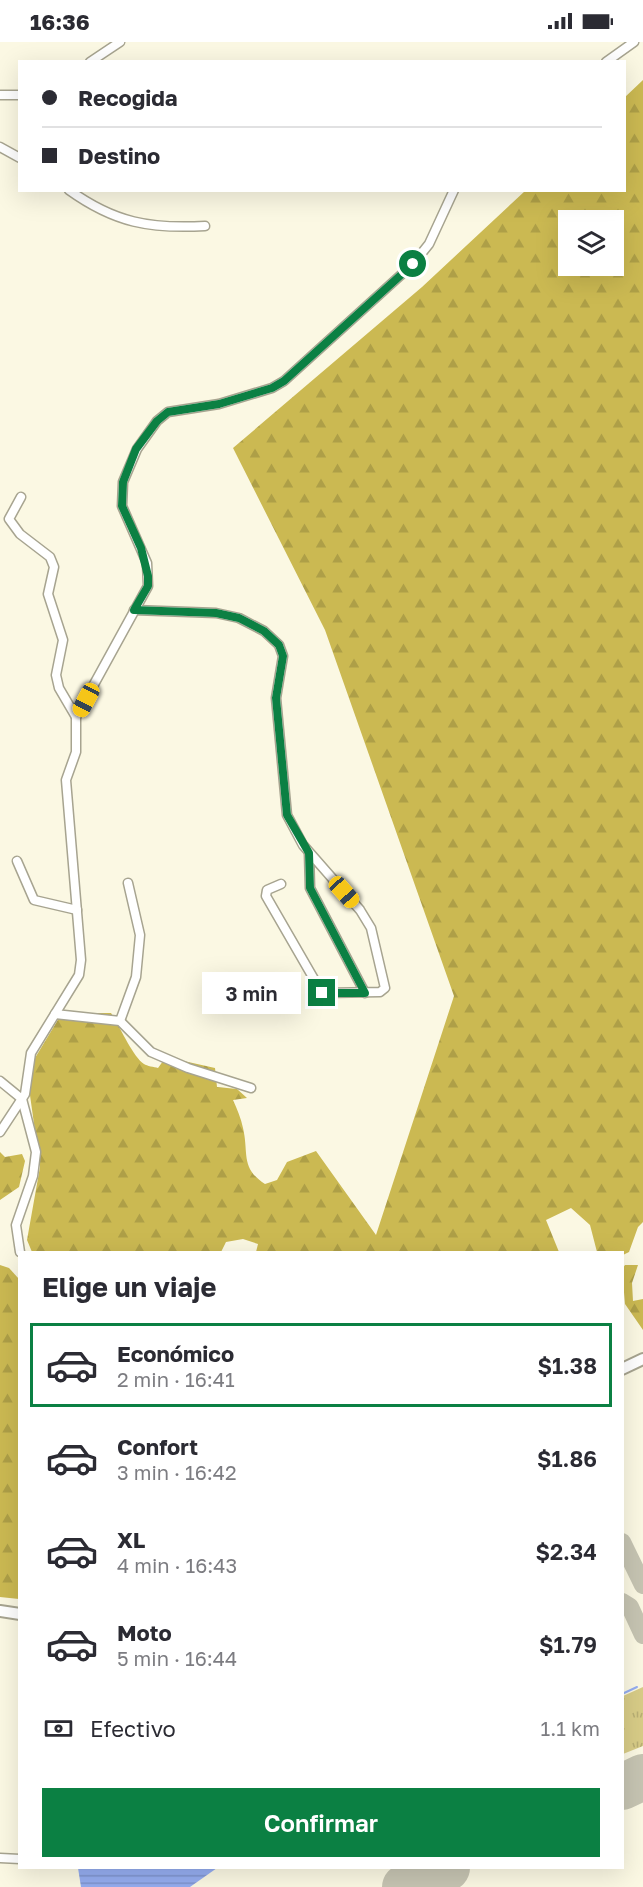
<!DOCTYPE html>
<html lang="es">
<meta charset="utf-8">
<style>
:root{--surface:#fff;--page:#f2f2f3;--text:#2b2b33;--muted:#7c7c81;--line:#e1e1e2;--accent:#0b8043}
body{margin:0;font-family:"Golos Text",sans-serif;background:var(--page);color:var(--text);height:100vh;display:flex;flex-direction:column;font-size:22px;white-space:nowrap}
*{box-sizing:border-box;margin:0}
p{font-size:20px;color:var(--muted)}
.icon{flex:none;width:33px;height:33px;fill:none;stroke:currentColor;stroke-width:2;stroke-linecap:round;stroke-linejoin:round}
.map{position:relative;flex:1;overflow:hidden}
.drawer{position:absolute;left:18px;top:1209px;width:606px;height:618px;display:flex;flex-direction:column;background:var(--surface);border-radius:0px;box-shadow:0 6px 24px #0002}
.drawer>*{flex:none}
.hud{position:absolute;left:18px;top:18px;width:608px;height:132px;border-radius:0px;box-shadow:0 6px 24px #0002;display:grid;align-content:center;height:132px;padding:0 24px;background:var(--surface)}
.buttons{position:absolute;left:558px;top:168px;display:grid;gap:12px}
.buttons a{display:grid;place-items:center;width:66px;height:66px;border-radius:0px;background:var(--surface);box-shadow:0 6px 24px #0002;font-size:30px}
.end{position:absolute;width:27px;height:27px;margin:-14px;border:8px solid #0b8043;background:#fff;box-shadow:0 0 0 3px #fff}
.from{border-radius:50%}
.bubble{position:absolute;height:42px;border-radius:0px;background:var(--surface);box-shadow:0 6px 24px #0002;font-size:20px;font-weight:600;line-height:42px;text-align:center}
.car{position:absolute;width:18px;height:36px;margin:-18px -9px;border-radius:8px;box-shadow:0 0 4px 2px #0007;background:linear-gradient(#f5c518 24%,#345 0 40%,#f5c518 0 76%,#345 0 86%,#f5c518 0)}
.hud b{display:flex;align-items:center;gap:21px;height:57px;font-size:22px}
.hud b+b{border-top:2px solid var(--line)}
.hud i{width:15px;height:15px;background:var(--text)}
ul{padding:0;list-style:none}
li{display:flex;align-items:center;gap:18px;height:84px;margin:0 12px 9px;padding:0 12px;border:3px solid transparent;border-radius:0px}
li div{flex:1}
li b{display:block;font-size:22px}
li em{font-style:normal;font-weight:600}
li.selected{border-color:var(--accent)}
li>.icon{width:54px;height:54px;stroke-width:1.5}
h2{padding:0 24px;font-size:27px;line-height:72px}
.pay{display:flex;align-items:center;gap:15px;height:66px;padding:0 24px;font-size:22px}
.pay p{margin-inline-start:auto}
.cta{display:flex;gap:12px;margin-top:auto;padding:12px 24px}
.cta a{flex:1;height:69px;border-radius:0px;background:var(--accent);color:#fff;font-size:24px;font-weight:600;line-height:69px;text-align:center}
.status{display:flex;justify-content:space-between;align-items:center;height:42px;padding:0 30px;background:var(--surface);direction:ltr}
.status svg{height:16px;fill:currentColor}
.map>svg:first-child{display:block}
.grass{fill:url(#grass-tufts)}
.forest{fill:url(#forest-firs);fill-rule:evenodd}
.water{fill:url(#water-rules)}
.lines{fill:none;stroke-linecap:round;stroke-linejoin:round}
.stream{stroke:#95adf0;stroke-width:2}
.taxiway{stroke:#c6c4b2;stroke-width:18}
.runway{stroke:#c6c4b2;stroke-width:46}
.minor-casing{stroke:#a7a490;stroke-width:11}
.major-casing{stroke:#a7a490;stroke-width:14}
.minor{stroke:#fff;stroke-width:8}
.major{stroke:#fff;stroke-width:10}
.route{stroke:#0b8043;stroke-width:8}
</style>
<div class="status"><b>16:36</b><svg viewBox="0 0 49 12"><path d="M0 12V9h3v3zM5 12V6h3v6zM10 12V3h3v9zM15 12V0h3v12zM26 1h20v11H26zM47 4h2v5h-2z"/></svg></div>
<div class="map">
<svg width="643" height="1845" viewBox="0 0 643 1845">
<defs>
<pattern id="grass-tufts" width="24" height="20" patternUnits="userSpaceOnUse" patternTransform="scale(1.5)"><rect width="24" height="20" fill="#d8cc87"/><path d="M3 7l-1-3M5 7V3M7 7l1-3M15 17l-1-3M17 17v-4M19 17l1-3" fill="none" stroke="#b9af74"/></pattern>
<pattern id="forest-firs" width="22" height="20" patternUnits="userSpaceOnUse" patternTransform="scale(1.5)"><rect width="22" height="20" fill="#cbb952"/><path d="M5 1l3.5 6h-7zM16 11l3.5 6h-7z" fill="#ae9f47"/></pattern>
<pattern id="water-rules" width="6" height="5" patternUnits="userSpaceOnUse" patternTransform="scale(1.5)"><rect width="6" height="5" fill="#95adf0"/><path d="M0 2.5h6" fill="none" stroke="#8094cd"/></pattern>
</defs>
<rect width="100%" height="100%" fill="#fbf8e3"/>
<polygon class="grass" points="643,1645 643,1704 623,1712 623,1654"/>
<g class="forest">
<path d="M 643,38 L 643,1180 L 638,1185 L 629,1210 L 623,1213 L 597,1210 L 590,1183 L 571,1166 L 546,1178 L 559,1210 L 256,1210 L 258,1202 L 243,1197 L 226,1200 L 221,1210 L 32,1210 L 27,1198 L 40,1125 L 29,1046 L 32,1021 L 62,971 L 111,971 C 119,983 133,1015 144,1022 C 147,1024 154,1025 158,1026 L 166,1015 L 215,1026 L 217,1045 L 237,1047 L 247,1056 L 233,1058 C 237,1067 241,1076 243,1086 C 249,1111 240,1126 265,1142 L 277,1138 L 287,1120 L 316,1109 L 376,1193 L 454,954 L 325,588 L 233,406 L 422,245 L 525,149 L 624,148 L 624,56 ZM 568,178 L 614,178 L 614,224 L 568,224 Z"/>
<polygon points="0,1110 5,1115 22,1112 25,1119 19,1145 0,1158"/>
<polygon points="0,1223 9,1226 19,1237 19,1557 0,1555"/>
<polygon points="625,1223 638,1223 632,1241 633,1259 643,1257 643,1288 625,1262 622,1227"/>
</g>
<polygon class="water" points="78,1826 217,1826 190,1845 81,1845"/>
<g class="lines">
<polyline class="stream" points="622,1652 637,1645"/>
<g class="taxiway">
<polyline points="622,1500 643,1543"/>
<polyline points="622,1560 630,1565 643,1593"/>
</g>
<g class="runway">
<polyline points="622,1745 643,1735"/>
<polyline points="405,1845 447,1826"/>
</g>
<defs>
<g id="minor">
<polyline points="90,20 120,0"/>
<polyline points="606,20 634,0"/>
<polyline points="0,53 20,53"/>
<polyline points="0,105 20,116"/>
<path d="M 69,148 C 115,181 150,187 205,184"/>
<polyline points="21,455 9,477 20,492 50,515 54,525 48,552 63,598 56,633 59,646 76,675"/>
<polyline points="134,568 216,571 239,576 264,589 279,603 283,614 276,656 287,773 303,803 360,868 371,886 385,946 380,950 322,951 266,854 267,848 281,842"/>
<polyline points="309,811 310,846 365,951"/>
<polyline points="17,819 34,858 77,868"/>
<polyline points="55,972 120,979 151,1010 188,1026 251,1046"/>
<polyline points="120,979 136,935 140,893 128,841"/>
<polyline points="0,1039 22,1057 36,1110 33,1134 16,1183 20,1210"/>
<polyline points="0,1090 25,1052 31,1011 79,933 81,918 66,738 76,710 76,675 148,544 147,521 122,464 123,440 137,407 157,379 168,370 219,362 272,346 284,339 413,222 429,202 454,148"/>
<polyline points="0,1816 20,1817"/>
</g>
<g id="major">
<polyline points="622,1327 643,1317"/>
<polyline points="0,1569 20,1572"/>
</g>
</defs>
<use href="#minor" class="minor-casing"/>
<use href="#major" class="major-casing"/>
<use href="#minor" class="minor"/>
<use href="#major" class="major"/>
</g>
<g class="lines">
<polyline class="route" points="322,951 365,951 310,846 309,811 287,773 276,656 283,614 279,603 264,589 239,576 216,571 134,568 148,544 148,534 141,506 122,464 123,440 136,407 157,379 168,370 219,362 272,346 284,339 413,222"/>
</g>
</svg>
<div class="buttons">
<a><svg class="icon" aria-label="layers" viewBox="0 0 24 24"><path d="M12 4l9 5-9 5-9-5zM3 14l9 5 9-5"/></svg></a>
</div>
<i class="end from" style="left:413px;top:222px"></i>
<i class="end" style="left:322px;top:951px"></i>
<div class="bubble" style="left:202px;top:930px;width:99px">3 min</div>
<i class="car" style="left:86px;top:658px;rotate:208deg"></i>
<i class="car" style="left:344px;top:850px;rotate:138deg"></i>
<div class="hud">
<b><i class="from"></i>Recogida</b>
<b><i></i>Destino</b>
</div>
<section class="drawer">
<h2>Elige un viaje</h2>
<ul>
<li class="selected"><svg class="icon" aria-label="car" viewBox="0 0 24 24"><path d="M5 17H2v-5l4-1 3-4h7l3 4 3 1v5h-3M9 17h6M6 11h13"/><circle cx="7" cy="17" r="2"/><circle cx="17" cy="17" r="2"/></svg><div><b>Económico</b><p>2 min · 16:41</p></div><em>$1.38</em></li>
<li><svg class="icon" aria-label="car" viewBox="0 0 24 24"><path d="M5 17H2v-5l4-1 3-4h7l3 4 3 1v5h-3M9 17h6M6 11h13"/><circle cx="7" cy="17" r="2"/><circle cx="17" cy="17" r="2"/></svg><div><b>Confort</b><p>3 min · 16:42</p></div><em>$1.86</em></li>
<li><svg class="icon" aria-label="car" viewBox="0 0 24 24"><path d="M5 17H2v-5l4-1 3-4h7l3 4 3 1v5h-3M9 17h6M6 11h13"/><circle cx="7" cy="17" r="2"/><circle cx="17" cy="17" r="2"/></svg><div><b>XL</b><p>4 min · 16:43</p></div><em>$2.34</em></li>
<li><svg class="icon" aria-label="car" viewBox="0 0 24 24"><path d="M5 17H2v-5l4-1 3-4h7l3 4 3 1v5h-3M9 17h6M6 11h13"/><circle cx="7" cy="17" r="2"/><circle cx="17" cy="17" r="2"/></svg><div><b>Moto</b><p>5 min · 16:44</p></div><em>$1.79</em></li>
</ul>
<div class="pay"><svg class="icon" aria-label="cash" viewBox="0 0 24 24"><path d="M3 7h18v10H3z"/><circle cx="12" cy="12" r="2"/></svg>Efectivo<p>1.1 km</p></div>
<div class="cta"><a>Confirmar</a></div>
</section>
</div>
